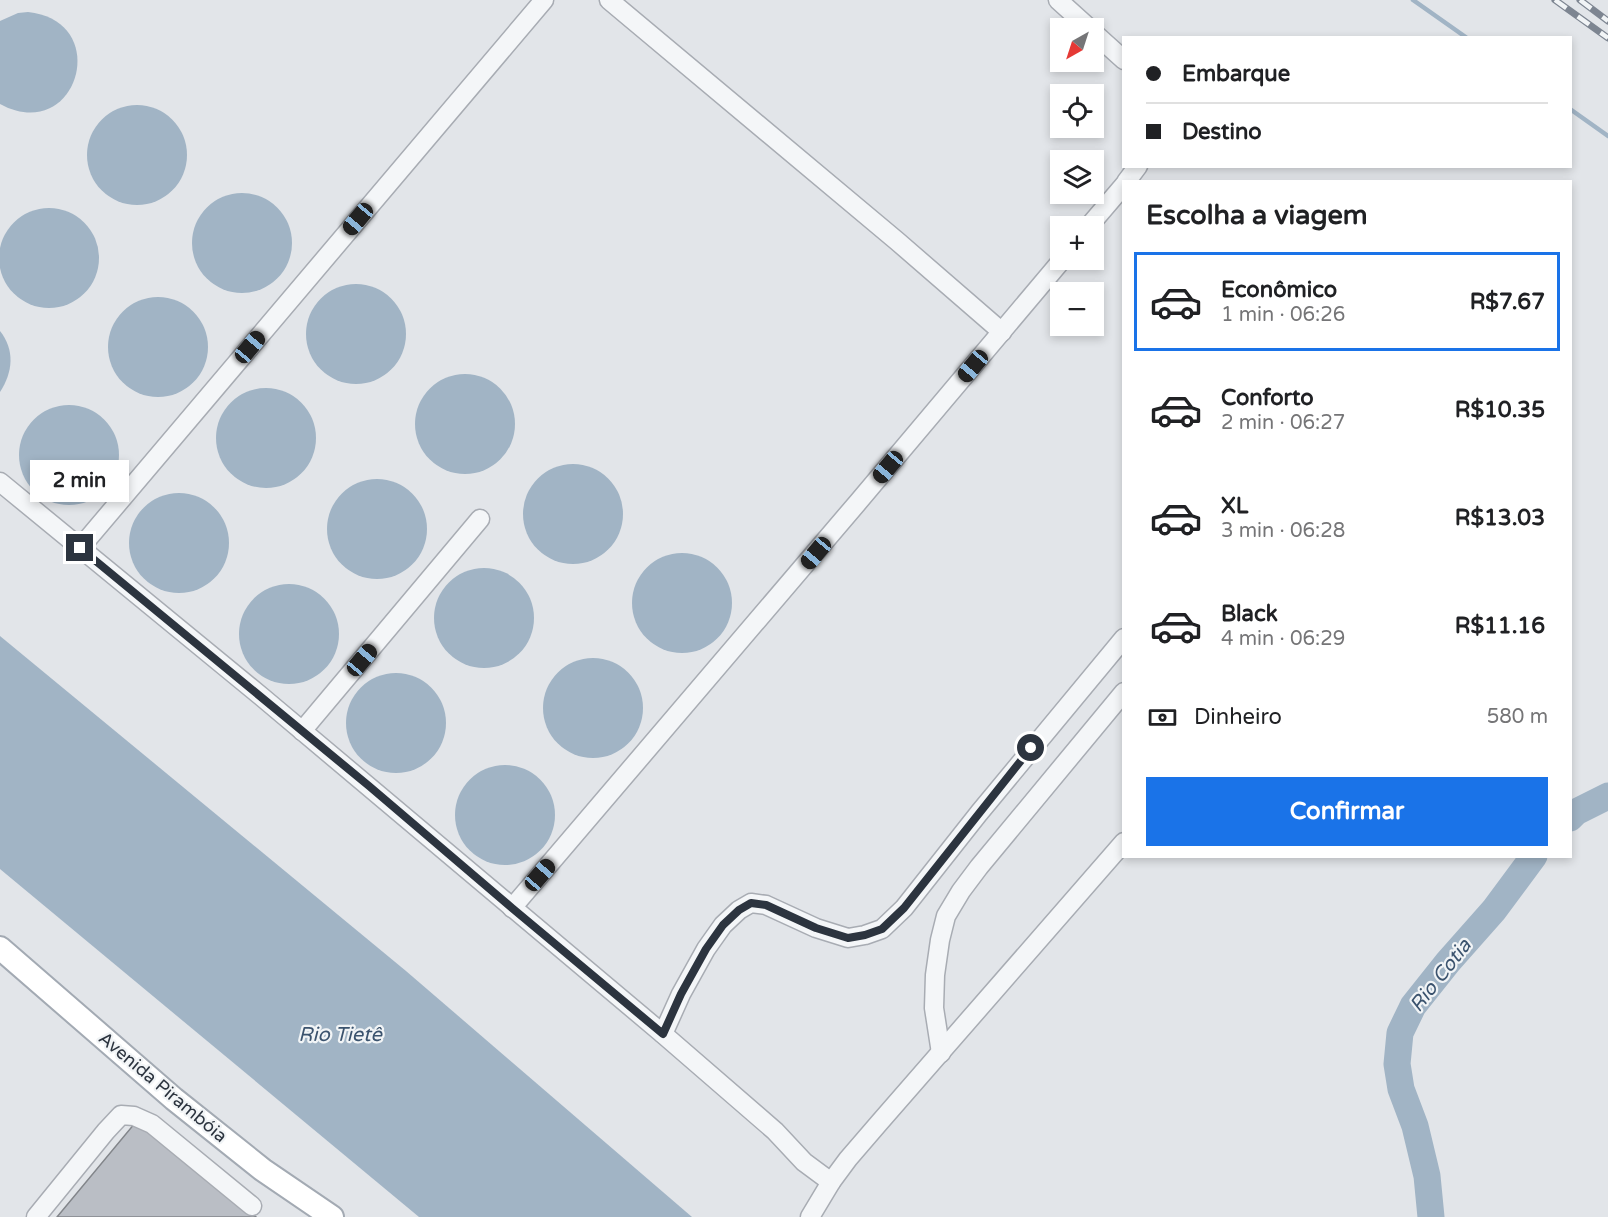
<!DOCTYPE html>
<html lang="pt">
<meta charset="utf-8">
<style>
:root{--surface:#fff;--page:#f6f6f6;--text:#202124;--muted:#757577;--line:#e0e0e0;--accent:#1a73e8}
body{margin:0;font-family:"Varela Round",sans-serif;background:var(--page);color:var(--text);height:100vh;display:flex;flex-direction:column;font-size:22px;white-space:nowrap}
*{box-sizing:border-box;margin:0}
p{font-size:20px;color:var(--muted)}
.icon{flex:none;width:33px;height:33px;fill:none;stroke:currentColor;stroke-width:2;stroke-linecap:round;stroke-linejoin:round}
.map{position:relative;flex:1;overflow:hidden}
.drawer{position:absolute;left:1122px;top:180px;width:450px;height:678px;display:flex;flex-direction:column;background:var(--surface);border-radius:0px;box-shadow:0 3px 9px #0003}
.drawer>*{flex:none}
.top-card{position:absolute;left:1122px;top:36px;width:450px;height:132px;border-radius:0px;box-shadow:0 3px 9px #0003;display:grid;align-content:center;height:132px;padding:0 24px;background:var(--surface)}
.needle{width:39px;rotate:219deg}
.fabs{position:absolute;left:1050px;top:18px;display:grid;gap:12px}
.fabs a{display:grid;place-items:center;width:54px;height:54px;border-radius:0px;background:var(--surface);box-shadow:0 3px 9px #0003;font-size:30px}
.end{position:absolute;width:27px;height:27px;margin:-14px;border:8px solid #2c343f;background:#fff;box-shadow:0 0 0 3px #fff}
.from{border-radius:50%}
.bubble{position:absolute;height:42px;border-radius:0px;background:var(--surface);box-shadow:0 3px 9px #0003;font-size:20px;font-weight:700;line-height:42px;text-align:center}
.car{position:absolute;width:18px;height:36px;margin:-18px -9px;border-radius:8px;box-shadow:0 0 4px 2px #0007;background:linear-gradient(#222 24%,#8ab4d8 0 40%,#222 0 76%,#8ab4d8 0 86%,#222 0)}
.top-card b{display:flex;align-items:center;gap:21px;height:57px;font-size:22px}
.top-card b+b{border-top:2px solid var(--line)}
.top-card i{width:15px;height:15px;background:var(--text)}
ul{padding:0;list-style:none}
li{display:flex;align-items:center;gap:18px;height:99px;margin:0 12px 9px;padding:0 12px;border:3px solid transparent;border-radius:0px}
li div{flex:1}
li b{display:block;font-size:22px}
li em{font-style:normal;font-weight:700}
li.current{border-color:var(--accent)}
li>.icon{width:54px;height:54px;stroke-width:1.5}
h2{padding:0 24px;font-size:27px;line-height:72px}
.pay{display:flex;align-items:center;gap:15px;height:66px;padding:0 24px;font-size:22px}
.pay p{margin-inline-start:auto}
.cta{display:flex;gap:12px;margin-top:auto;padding:12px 24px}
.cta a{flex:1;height:69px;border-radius:0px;background:var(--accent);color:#fff;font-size:24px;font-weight:700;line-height:69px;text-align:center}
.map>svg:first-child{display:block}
.water{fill:#a1b4c5}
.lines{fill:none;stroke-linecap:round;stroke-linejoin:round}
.stream{stroke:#a1b4c5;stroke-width:4.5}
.river{stroke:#a1b4c5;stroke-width:27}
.building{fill:#babec5;stroke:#82858a;stroke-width:1.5}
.minor-casing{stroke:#a8acb3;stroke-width:21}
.major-casing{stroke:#a3aab3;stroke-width:26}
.minor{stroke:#f4f6f8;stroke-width:18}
.major{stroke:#fff;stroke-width:22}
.rail-casing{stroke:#7d8591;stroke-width:7}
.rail{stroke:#f1f4f6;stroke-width:4.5;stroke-dasharray:14;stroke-linecap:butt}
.route{stroke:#2c343f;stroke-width:8}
.labels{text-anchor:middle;stroke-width:4.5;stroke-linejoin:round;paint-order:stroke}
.street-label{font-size:18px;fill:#2c343f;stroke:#f1f4f6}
.water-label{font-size:20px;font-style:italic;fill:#3b536e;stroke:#f1f4f6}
</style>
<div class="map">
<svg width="1608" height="1217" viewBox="0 0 1608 1217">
<rect width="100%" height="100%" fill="#e2e5e9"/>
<g class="water">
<path d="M 28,12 C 114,21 77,146 0,104 L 0,21 L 18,13 Z"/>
<circle cx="137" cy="155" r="50"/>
<circle cx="242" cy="243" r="50"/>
<circle cx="49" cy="258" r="50"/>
<circle cx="356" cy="334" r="50"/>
<circle cx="158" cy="347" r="50"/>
<path d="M 0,331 C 15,350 13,372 0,392 Z"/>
<circle cx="465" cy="424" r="50"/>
<circle cx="266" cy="438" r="50"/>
<circle cx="69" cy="455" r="50"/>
<circle cx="573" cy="514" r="50"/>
<circle cx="377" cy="529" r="50"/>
<circle cx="179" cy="543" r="50"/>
<circle cx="682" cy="603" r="50"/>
<circle cx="484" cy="618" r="50"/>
<circle cx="289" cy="634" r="50"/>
<polygon points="0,636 406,971 692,1217 419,1217 0,869"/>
<circle cx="593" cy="708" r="50"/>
<circle cx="396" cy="723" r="50"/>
<circle cx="505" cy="815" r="50"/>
</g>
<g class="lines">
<g class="stream">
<polyline points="1413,0 1467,38"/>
<polyline points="1570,109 1608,136"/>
</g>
<g class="river">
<polyline points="1570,818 1576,812 1608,796"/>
<polyline points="1431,1217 1427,1176 1415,1126 1401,1089 1397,1064 1400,1033 1413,1006 1448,962 1494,910 1534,856"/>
</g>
</g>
<polygon class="building" points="140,1117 256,1217 57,1217"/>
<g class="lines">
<defs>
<g id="minor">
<polyline points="609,0 897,241 1002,332"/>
<polyline points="1058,0 1089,28"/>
<polyline points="1094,33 1124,60"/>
<polyline points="1126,182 1138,166"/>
<polyline points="1089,226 1124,185"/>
<polyline points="0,482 262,697 663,1034 775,1131 804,1162 831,1182 810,1217"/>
<polyline points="80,548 544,0"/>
<polyline points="302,731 480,519"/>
<polyline points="512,908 859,501 1062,260"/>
<polyline points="663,1034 681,994 706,949 723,925 739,910 751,903 766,905 816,928 848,938 865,935 882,929 904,908 979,813 1124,638"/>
<polyline points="941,1053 934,1008 935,975 940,940 946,916 961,891 979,867 1124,692"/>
<polyline points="831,1182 848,1159 879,1123 1124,842"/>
<polyline points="36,1217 106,1131 121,1115 134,1116 152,1124 252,1206"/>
</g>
<polyline id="major" points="0,948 174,1099 263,1170 332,1217"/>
</defs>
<use href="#minor" class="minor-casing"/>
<use href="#major" class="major-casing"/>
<use href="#minor" class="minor"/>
<use href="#major" class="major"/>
<defs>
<g id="rail">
<polyline points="1555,0 1608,38"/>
<polyline points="1580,0 1608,21"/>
</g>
</defs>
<use href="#rail" class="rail-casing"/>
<use href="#rail" class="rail"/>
</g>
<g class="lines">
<polyline class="route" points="80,548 369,786 512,908 663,1034 681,994 706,949 723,925 739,910 751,903 766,905 816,928 848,938 865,935 882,929 904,908 1031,748"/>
</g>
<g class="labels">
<g class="street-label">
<text transform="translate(163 1087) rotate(40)" y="6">Avenida Pirambóia</text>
</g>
<g class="water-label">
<text transform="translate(1440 975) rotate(-52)" y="7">Rio Cotia</text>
<text x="340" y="1041">Rio Tietê</text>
</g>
</g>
</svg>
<div class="fabs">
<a><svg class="needle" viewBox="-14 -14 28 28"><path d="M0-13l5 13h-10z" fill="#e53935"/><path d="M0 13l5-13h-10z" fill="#757577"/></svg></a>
<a><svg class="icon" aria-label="locate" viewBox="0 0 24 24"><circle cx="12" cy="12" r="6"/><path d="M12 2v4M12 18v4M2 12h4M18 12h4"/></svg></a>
<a><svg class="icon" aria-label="layers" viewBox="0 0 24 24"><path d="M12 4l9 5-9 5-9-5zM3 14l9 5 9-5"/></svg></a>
<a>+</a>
<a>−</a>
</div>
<i class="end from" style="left:1031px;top:748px"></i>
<i class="end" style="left:80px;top:548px"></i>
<div class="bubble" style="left:30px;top:460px;width:99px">2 min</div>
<i class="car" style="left:358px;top:219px;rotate:220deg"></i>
<i class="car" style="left:250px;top:347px;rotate:40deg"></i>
<i class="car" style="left:973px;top:366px;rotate:220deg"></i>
<i class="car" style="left:888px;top:467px;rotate:220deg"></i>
<i class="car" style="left:816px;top:553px;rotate:220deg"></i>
<i class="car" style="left:362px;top:660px;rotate:40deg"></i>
<i class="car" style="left:540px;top:875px;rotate:41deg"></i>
<div class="top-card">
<b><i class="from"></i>Embarque</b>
<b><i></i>Destino</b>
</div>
<section class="drawer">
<h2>Escolha a viagem</h2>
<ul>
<li class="current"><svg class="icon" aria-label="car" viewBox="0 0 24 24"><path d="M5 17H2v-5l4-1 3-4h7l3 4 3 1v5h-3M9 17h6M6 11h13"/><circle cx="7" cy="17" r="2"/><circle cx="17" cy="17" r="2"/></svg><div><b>Econômico</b><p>1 min · 06:26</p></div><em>R$7.67</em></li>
<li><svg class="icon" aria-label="car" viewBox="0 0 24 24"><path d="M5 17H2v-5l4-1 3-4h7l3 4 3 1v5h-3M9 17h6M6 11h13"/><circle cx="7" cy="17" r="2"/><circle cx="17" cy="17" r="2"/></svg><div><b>Conforto</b><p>2 min · 06:27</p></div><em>R$10.35</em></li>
<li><svg class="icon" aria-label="car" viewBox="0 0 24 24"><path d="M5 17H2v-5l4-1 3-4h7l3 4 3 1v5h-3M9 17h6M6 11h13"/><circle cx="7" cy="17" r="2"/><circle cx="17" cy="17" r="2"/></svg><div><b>XL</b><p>3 min · 06:28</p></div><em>R$13.03</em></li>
<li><svg class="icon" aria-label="car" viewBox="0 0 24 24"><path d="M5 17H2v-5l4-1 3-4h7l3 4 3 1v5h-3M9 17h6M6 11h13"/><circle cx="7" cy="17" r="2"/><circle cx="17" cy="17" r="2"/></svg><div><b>Black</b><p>4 min · 06:29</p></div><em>R$11.16</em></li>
</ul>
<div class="pay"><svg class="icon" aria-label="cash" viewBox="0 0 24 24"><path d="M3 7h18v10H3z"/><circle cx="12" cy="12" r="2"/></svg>Dinheiro<p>580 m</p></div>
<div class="cta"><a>Confirmar</a></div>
</section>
</div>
